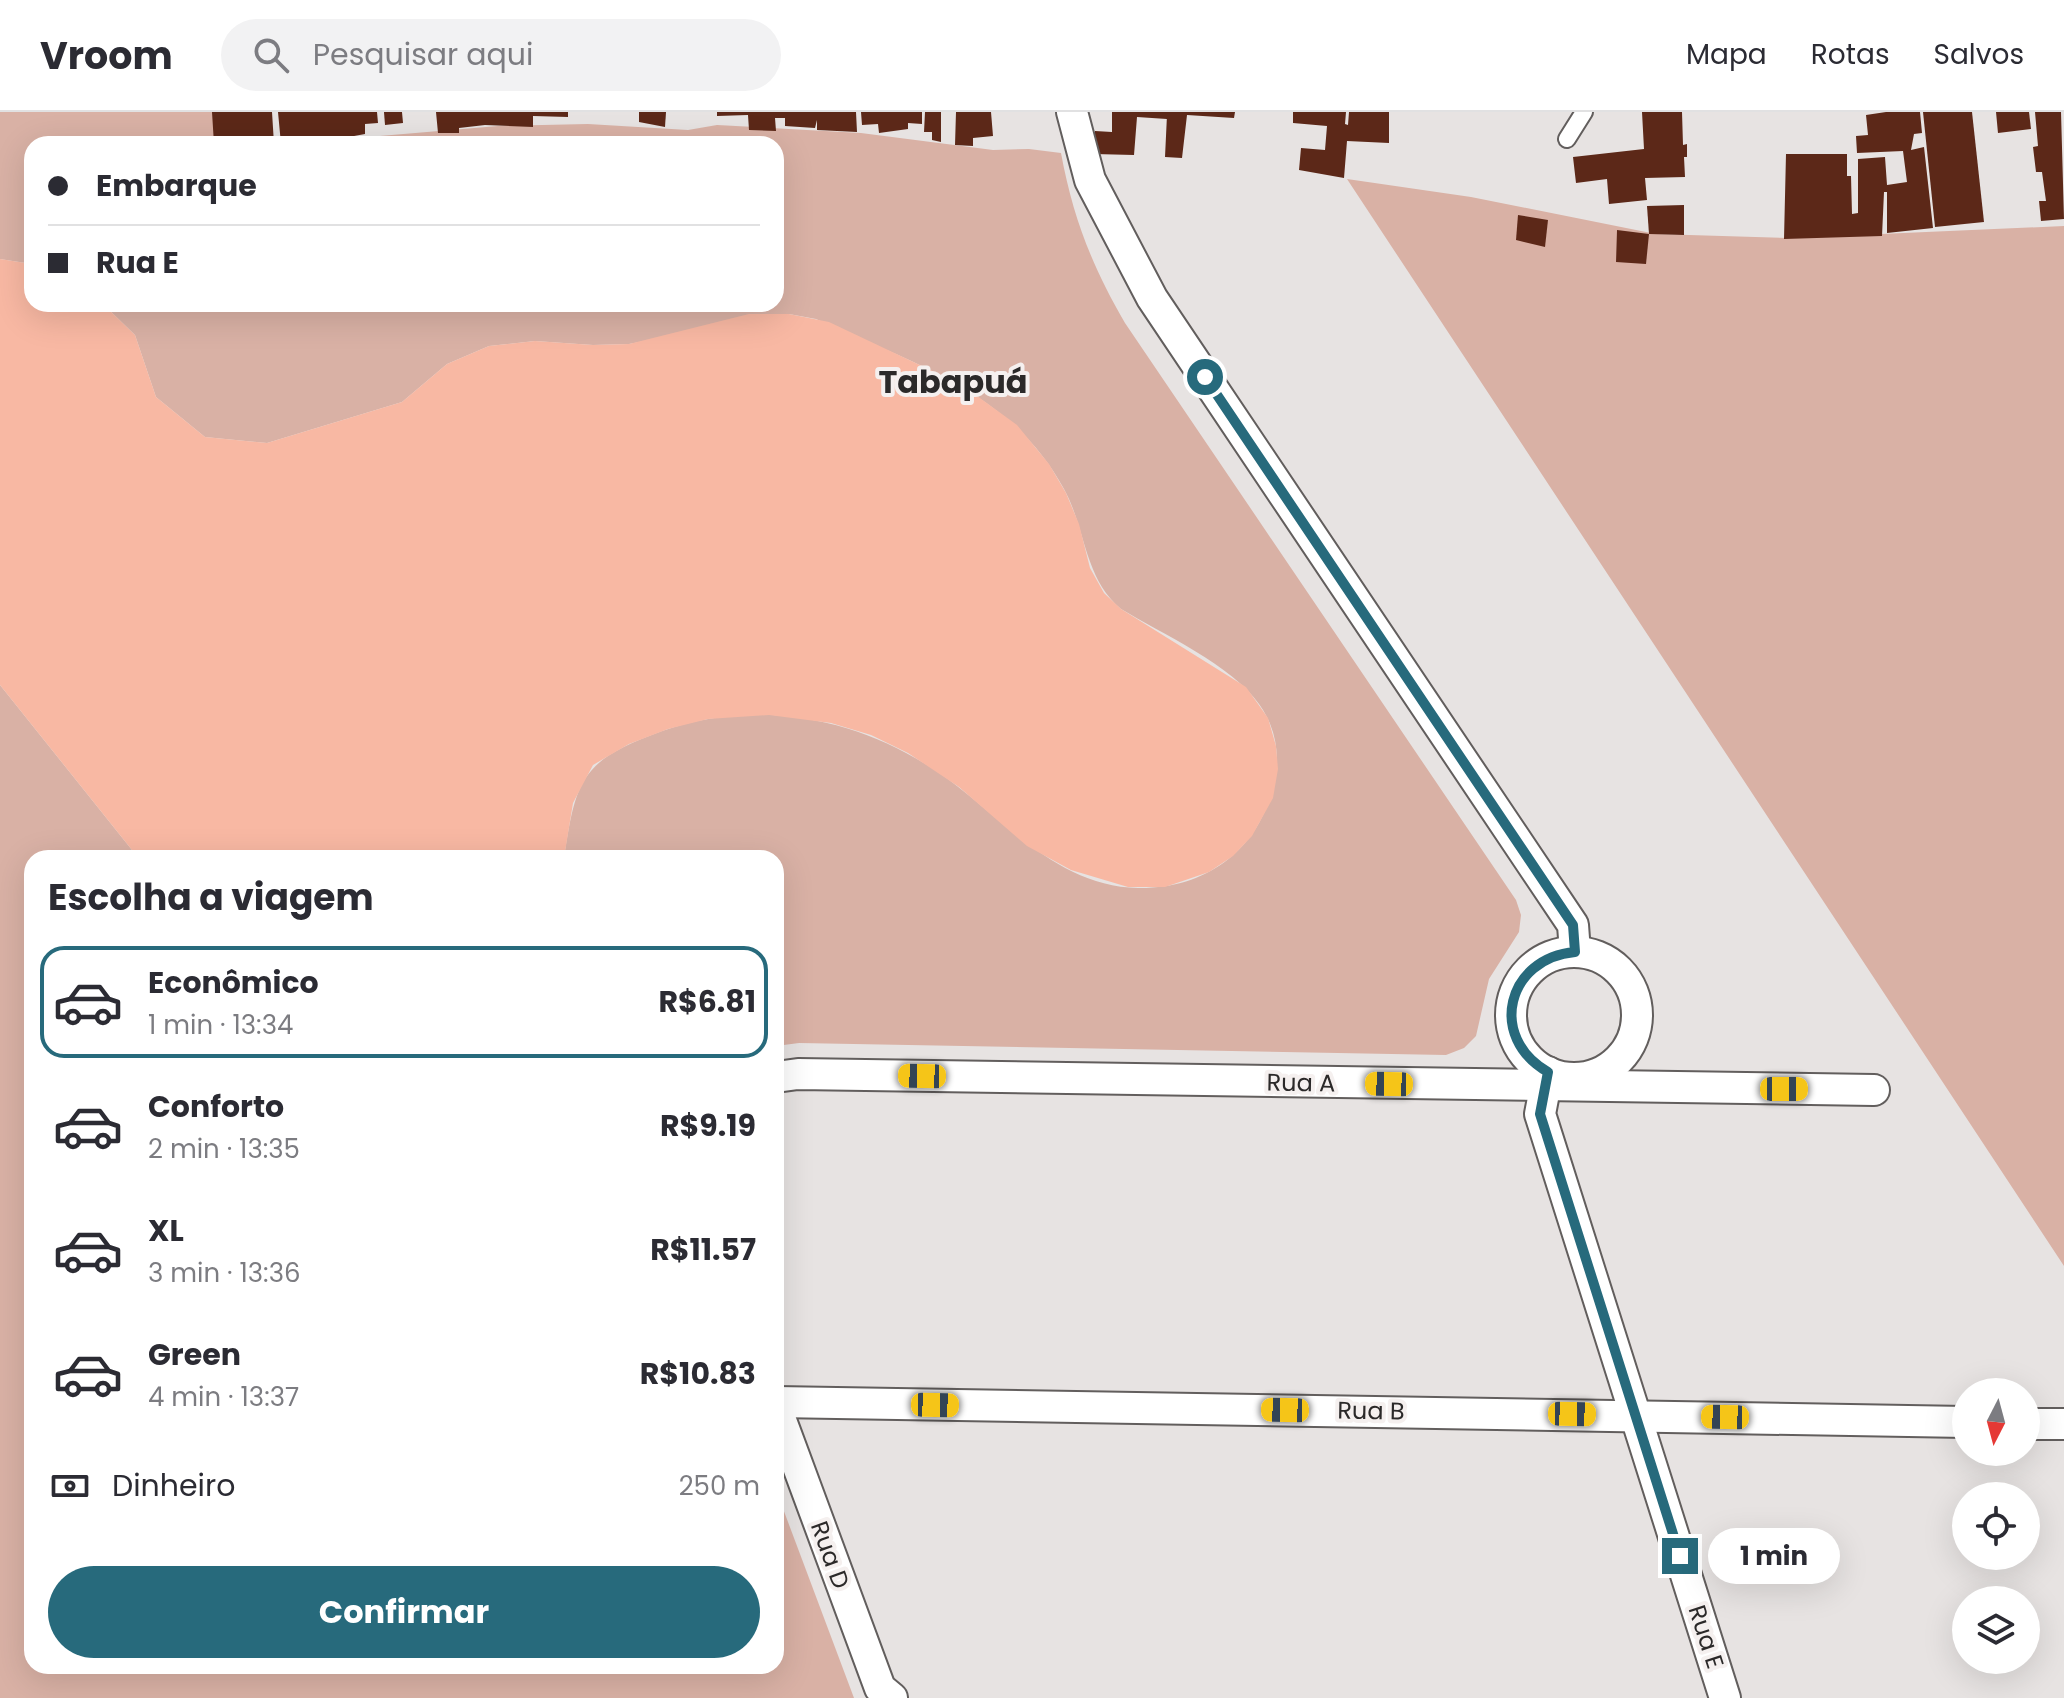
<!DOCTYPE html>
<html lang="pt">
<meta charset="utf-8">
<style>
:root{--surface:#fff;--page:#f2f2f3;--text:#2b2b33;--muted:#7c7c81;--line:#e1e1e2;--accent:#276a7c}
body{margin:0;font-family:Poppins,sans-serif;background:var(--page);color:var(--text);height:100vh;display:flex;flex-direction:column;font-size:30px;white-space:nowrap}
*{box-sizing:border-box;margin:0}
p{font-size:26px;color:var(--muted)}
.icon{flex:none;width:44px;height:44px;fill:none;stroke:currentColor;stroke-width:2;stroke-linecap:round;stroke-linejoin:round}
.map{position:relative;flex:1;overflow:hidden}
.panel{position:absolute;left:24px;top:738px;width:760px;height:824px;display:flex;flex-direction:column;background:var(--surface);border-radius:24px;box-shadow:0 8px 32px #0002}
.panel>*{flex:none}
.guide{position:absolute;left:24px;top:24px;width:760px;height:176px;border-radius:24px;box-shadow:0 8px 32px #0002;display:grid;align-content:center;height:176px;padding:0 24px;background:var(--surface)}
.needle{width:52px;rotate:186deg}
.controls{position:absolute;left:1952px;top:1266px;display:grid;gap:16px}
.controls a{display:grid;place-items:center;width:88px;height:88px;border-radius:50%;background:var(--surface);box-shadow:0 8px 32px #0002;font-size:40px}
.end{position:absolute;width:36px;height:36px;margin:-18px;border:10px solid #276a7c;background:#fff;box-shadow:0 0 0 4px #fff}
.from{border-radius:50%}
.bubble{position:absolute;height:56px;border-radius:28px;background:var(--surface);box-shadow:0 8px 32px #0002;font-size:26px;font-weight:700;line-height:56px;text-align:center}
.car{position:absolute;width:24px;height:48px;margin:-24px -12px;border-radius:10px;box-shadow:0 0 6px 2px #0007;background:linear-gradient(#f5c518 24%,#345 0 40%,#f5c518 0 76%,#345 0 86%,#f5c518 0)}
.guide b{display:flex;align-items:center;gap:28px;height:76px;font-size:30px}
.guide b+b{border-top:2px solid var(--line)}
.guide i{width:20px;height:20px;background:var(--text)}
ul{padding:0;list-style:none}
li{display:flex;align-items:center;gap:24px;height:112px;margin:0 16px 12px;padding:0 8px;border:4px solid transparent;border-radius:24px}
li div{flex:1}
li b{display:block;font-size:30px}
li em{font-style:normal;font-weight:700}
li.selected{border-color:var(--accent)}
li>.icon{width:72px;height:72px;stroke-width:1.5}
h2{padding:0 24px;font-size:36px;line-height:96px}
.pay{display:flex;align-items:center;gap:20px;height:88px;padding:0 24px;font-size:30px}
.pay p{margin-inline-start:auto}
.action{display:flex;gap:16px;margin-top:auto;padding:16px 24px}
.action a{flex:1;height:92px;border-radius:48px;background:var(--accent);color:#fff;font-size:32px;font-weight:700;line-height:92px;text-align:center}
header{display:flex;align-items:center;gap:48px;box-sizing:border-box;height:112px;padding:0 40px;background:var(--surface);border-bottom:2px solid var(--line)}
header strong{font-size:38px}
nav{display:flex;gap:44px;margin-inline-start:auto;font-size:28px}
.search{width:560px;height:72px;background:var(--page);display:flex;align-items:center;gap:20px;box-sizing:border-box;padding:0 28px;border-radius:44px;color:var(--muted);font-size:30px}
.map>svg:first-child{display:block}
.green{fill:#d9b1a5}
.water{fill:#f8b8a3}
.building{fill:#5c2818}
.lines{fill:none;stroke-linecap:round;stroke-linejoin:round}
.lane-casing{stroke:#625e5d;stroke-width:20}
.street-casing{stroke:#625e5d;stroke-width:34}
.lane{stroke:#fff;stroke-width:16}
.street{stroke:#fff;stroke-width:30}
.route{stroke:#276a7c;stroke-width:10}
.labels{text-anchor:middle;stroke-width:8;stroke-linejoin:round;paint-order:stroke}
.street-label{font-size:24px;fill:#2b2929;stroke:#f5f0ef}
.district-label{font-size:32px;font-weight:bold;fill:#2b2929;stroke:#f5f0ef}
</style>
<header>
<strong>Vroom</strong>
<div class="search"><svg class="icon" aria-label="search" viewBox="0 0 24 24"><circle cx="10" cy="10" r="6"/><path d="M15 15l6 6"/></svg>Pesquisar aqui</div>
<nav><a>Mapa</a><a>Rotas</a><a>Salvos</a></nav>
</header>
<div class="map">
<svg width="2064" height="1586" viewBox="0 0 2064 1586">
<rect width="100%" height="100%" fill="#e7e3e2"/>
<g class="green">
<polygon points="0,0 214,0 216,32 32,32 32,152 0,147"/>
<path d="M 588,12 L 688,18 L 717,13 L 861,21 L 993,38 L 1029,37 L 1061,41 C 1073,106 1092,154 1125,211 L 1516,788 L 1521,803 L 1519,820 L 1489,867 L 1476,924 L 1464,936 L 1446,943 L 799,931 L 776,934 L 776,746 L 564,746 C 576,666 582,648 662,619 C 764,583 874,609 957,674 C 1011,716 1064,775 1138,776 C 1209,777 1262,735 1275,666 C 1280,640 1275,614 1259,592 C 1233,554 1161,521 1121,497 C 1084,466 1086,417 1064,377 C 1010,278 911,251 816,207 L 789,202 L 629,232 L 593,233 L 535,229 L 489,234 L 447,252 L 402,290 L 267,331 L 205,325 L 156,285 L 135,223 L 103,192 L 776,192 L 776,32 L 326,32 L 356,26 L 498,14 Z"/>
<polygon points="1347,67 1471,85 1656,122 1790,126 2064,114 2064,1154"/>
<polygon points="0,573 132,738 147,746 32,746 32,1554 776,1554 776,1378 854,1586 0,1586"/>
</g>
<polygon class="water" points="0,147 32,152 32,192 103,192 135,223 156,285 205,325 267,331 402,290 447,252 489,234 535,229 593,233 629,232 749,202 789,202 829,210 962,273 1017,313 1049,352 1066,381 1079,412 1090,456 1104,481 1121,497 1246,575 1268,606 1276,634 1278,657 1273,686 1252,724 1233,744 1209,760 1165,775 1128,775 1071,758 1027,734 959,675 908,641 871,623 831,611 769,603 708,607 668,617 629,632 593,653 573,691 564,746 403,746 397,743 147,746 132,738 0,573"/>
<g class="building">
<polygon points="212,0 272,0 274,32 214,32"/>
<polygon points="278,0 377,0 378,11 365,12 365,22 327,29 327,32 281,32"/>
<polygon points="384,0 402,0 403,11 385,13"/>
<polygon points="436,0 568,0 568,5 533,4 533,15 485,13 459,16 459,21 438,21"/>
<polygon points="639,0 666,0 665,15 639,10"/>
<polygon points="717,0 856,0 857,20 817,18 817,8 815,16 785,14 785,6 775,6 776,19 749,18 748,3 717,4"/>
<polygon points="861,0 922,0 922,12 908,11 908,17 879,21 878,12 862,13"/>
<polygon points="925,0 941,0 941,30 932,28 932,20 924,20"/>
<polygon points="956,0 991,0 993,24 973,26 973,34 955,33"/>
<polygon points="1112,0 1235,0 1234,6 1187,3 1182,46 1165,45 1167,3 1167,7 1137,5 1134,43 1094,42 1095,19 1112,20"/>
<polygon points="1293,0 1346,0 1345,12 1348,13 1349,0 1389,0 1389,31 1347,29 1344,66 1299,58 1301,36 1325,38 1327,14 1293,11"/>
<polygon points="1642,0 1682,0 1683,33 1687,32 1687,45 1684,45 1685,65 1645,66 1647,88 1609,92 1607,67 1576,71 1573,45 1644,37"/>
<polygon points="1886,0 1920,0 1922,21 1914,22 1911,38 1924,35 1933,116 1887,121 1887,80 1884,80 1882,124 1784,127 1786,42 1847,42 1847,64 1851,64 1852,102 1858,101 1858,47 1885,45 1887,73 1907,70 1903,39 1857,41 1856,24 1868,23 1866,3"/>
<polygon points="1923,0 1972,0 1984,110 1935,115"/>
<polygon points="1996,0 2029,0 2031,17 1998,21"/>
<polygon points="2035,0 2061,0 2064,107 2041,109 2039,89 2046,89 2042,60 2036,60 2033,35 2038,34"/>
<polygon points="1684,93 1684,123 1649,122 1647,94"/>
<polygon points="1518,103 1548,108 1545,135 1516,128"/>
<polygon points="1617,118 1649,122 1646,152 1616,150"/>
</g>
<g class="lines">
<defs>
<polyline id="lane" points="1567,27 1584,0"/>
<g id="street">
<polyline points="1072,0 1090,68 1152,186 1573,813 1575,840"/>
<circle cx="1574" cy="903" r="63"/>
<polyline points="1548,960 1540,1002 1725,1586"/>
<polyline points="776,965 798,962 1874,978"/>
<polyline points="776,1290 1966,1310"/>
<polyline points="776,1295 880,1576 892,1586"/>
<polyline points="2026,1312 2064,1312"/>
</g>
</defs>
<use href="#lane" class="lane-casing"/>
<use href="#street" class="street-casing"/>
<use href="#lane" class="lane"/>
<use href="#street" class="street"/>
</g>
<g class="lines">
<path class="route" d="M 1205,265 L 1573,813 L 1575,840 C 1507,846 1487,925 1548,960 L 1540,1002 L 1680,1444"/>
</g>
<g class="labels">
<g class="street-label">
<text transform="translate(1301 971) rotate(1)" y="8">Rua A</text>
<text transform="translate(1371 1299) rotate(1)" y="8">Rua B</text>
<text transform="translate(830 1443) rotate(70)" y="8">Rua D</text>
<text transform="translate(1706 1525) rotate(72)" y="8">Rua E</text>
</g>
<g class="district-label">
<text x="953" y="281">Tabapuá</text>
</g>
</g>
</svg>
<div class="controls">
<a><svg class="needle" viewBox="-14 -14 28 28"><path d="M0-13l5 13h-10z" fill="#e53935"/><path d="M0 13l5-13h-10z" fill="#7c7c81"/></svg></a>
<a><svg class="icon" aria-label="locate" viewBox="0 0 24 24"><circle cx="12" cy="12" r="6"/><path d="M12 2v4M12 18v4M2 12h4M18 12h4"/></svg></a>
<a><svg class="icon" aria-label="layers" viewBox="0 0 24 24"><path d="M12 4l9 5-9 5-9-5zM3 14l9 5 9-5"/></svg></a>
</div>
<i class="end from" style="left:1205px;top:265px"></i>
<i class="end" style="left:1680px;top:1444px"></i>
<div class="bubble" style="left:1708px;top:1416px;width:132px">1 min</div>
<i class="car" style="left:922px;top:964px;rotate:271deg"></i>
<i class="car" style="left:1389px;top:972px;rotate:271deg"></i>
<i class="car" style="left:1784px;top:977px;rotate:90deg"></i>
<i class="car" style="left:935px;top:1293px;rotate:91deg"></i>
<i class="car" style="left:1285px;top:1298px;rotate:271deg"></i>
<i class="car" style="left:1572px;top:1302px;rotate:91deg"></i>
<i class="car" style="left:1725px;top:1305px;rotate:271deg"></i>
<div class="guide">
<b><i class="from"></i>Embarque</b>
<b><i></i>Rua E</b>
</div>
<section class="panel">
<h2>Escolha a viagem</h2>
<ul>
<li class="selected"><svg class="icon" aria-label="car" viewBox="0 0 24 24"><path d="M5 17H2v-5l4-1 3-4h7l3 4 3 1v5h-3M9 17h6M6 11h13"/><circle cx="7" cy="17" r="2"/><circle cx="17" cy="17" r="2"/></svg><div><b>Econômico</b><p>1 min · 13:34</p></div><em>R$6.81</em></li>
<li><svg class="icon" aria-label="car" viewBox="0 0 24 24"><path d="M5 17H2v-5l4-1 3-4h7l3 4 3 1v5h-3M9 17h6M6 11h13"/><circle cx="7" cy="17" r="2"/><circle cx="17" cy="17" r="2"/></svg><div><b>Conforto</b><p>2 min · 13:35</p></div><em>R$9.19</em></li>
<li><svg class="icon" aria-label="car" viewBox="0 0 24 24"><path d="M5 17H2v-5l4-1 3-4h7l3 4 3 1v5h-3M9 17h6M6 11h13"/><circle cx="7" cy="17" r="2"/><circle cx="17" cy="17" r="2"/></svg><div><b>XL</b><p>3 min · 13:36</p></div><em>R$11.57</em></li>
<li><svg class="icon" aria-label="car" viewBox="0 0 24 24"><path d="M5 17H2v-5l4-1 3-4h7l3 4 3 1v5h-3M9 17h6M6 11h13"/><circle cx="7" cy="17" r="2"/><circle cx="17" cy="17" r="2"/></svg><div><b>Green</b><p>4 min · 13:37</p></div><em>R$10.83</em></li>
</ul>
<div class="pay"><svg class="icon" aria-label="cash" viewBox="0 0 24 24"><path d="M3 7h18v10H3z"/><circle cx="12" cy="12" r="2"/></svg>Dinheiro<p>250 m</p></div>
<div class="action"><a>Confirmar</a></div>
</section>
</div>
